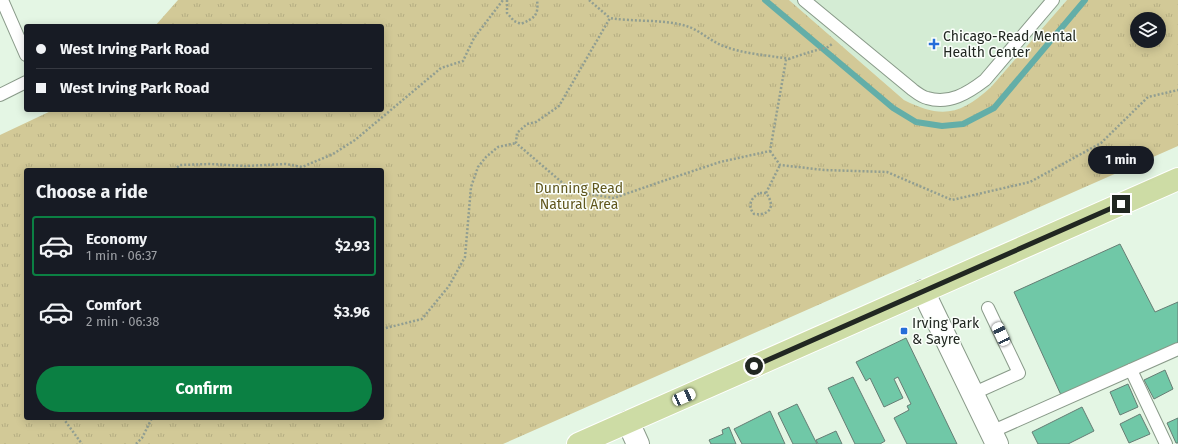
<!DOCTYPE html>
<meta charset="utf-8">
<style>
:root{--surface:#171b24;--page:#20242c;--text:#f1f3f6;--muted:#9ea1a6;--line:#363941;--accent:#0b8043}
body{margin:0;font-family:"Fira Sans",sans-serif;background:var(--page);color:var(--text);height:100vh;display:flex;flex-direction:column;font-size:15px;white-space:nowrap}
*{box-sizing:border-box;margin:0}
p{font-size:13px;color:var(--muted)}
.icon{flex:none;width:22px;height:22px;fill:none;stroke:currentColor;stroke-width:2;stroke-linecap:round;stroke-linejoin:round}
.map{position:relative;flex:1;overflow:hidden}
.side{position:absolute;left:24px;top:168px;width:360px;height:252px;display:flex;flex-direction:column;background:var(--surface);border-radius:4px;box-shadow:0 2px 10px #0003}
.side>*{flex:none}
.hud{position:absolute;left:24px;top:24px;width:360px;height:88px;border-radius:4px;box-shadow:0 2px 10px #0003;display:grid;align-content:center;height:88px;padding:0 12px;background:var(--surface)}
.tools{position:absolute;left:1130px;top:12px;display:grid;gap:8px}
.tools a{display:grid;place-items:center;width:36px;height:36px;border-radius:50%;background:var(--surface);box-shadow:0 2px 10px #0003;font-size:20px}
.end{position:absolute;width:18px;height:18px;margin:-9px;border:5px solid #212721;background:#fff;box-shadow:0 0 0 2px #fff}
.from{border-radius:50%}
.bubble{position:absolute;height:28px;border-radius:14px;background:var(--surface);box-shadow:0 2px 10px #0003;font-size:13px;font-weight:700;line-height:28px;text-align:center}
.car{position:absolute;width:12px;height:24px;margin:-12px -6px;border-radius:5px;box-shadow:0 0 3px 1px #0007;background:linear-gradient(#fff 24%,#345 0 40%,#fff 0 76%,#345 0 86%,#fff 0)}
.hud b{display:flex;align-items:center;gap:14px;height:38px;font-size:15px}
.hud b+b{border-top:1px solid var(--line)}
.hud i{width:10px;height:10px;background:var(--text)}
ul{padding:0;list-style:none}
li{display:flex;align-items:center;gap:12px;height:60px;margin:0 8px 6px;padding:0 4px;border:2px solid transparent;border-radius:4px}
li div{flex:1}
li b{display:block;font-size:15px}
li em{font-style:normal;font-weight:700}
li.current{border-color:var(--accent)}
li>.icon{width:36px;height:36px;stroke-width:1.5}
h2{padding:0 12px;font-size:18px;line-height:48px}
.button{display:flex;gap:8px;margin-top:auto;padding:8px 12px}
.button a{flex:1;height:46px;border-radius:24px;background:var(--accent);color:#fff;font-size:16px;font-weight:700;line-height:46px;text-align:center}
.map>svg:first-child{display:block}
.built{fill:#d4ecd4}
.park{fill:url(#park-tufts);fill-rule:evenodd}
.lines{fill:none;stroke-linecap:round;stroke-linejoin:round}
.stream{stroke:#63aea8;stroke-width:6}
.building{fill:#70c8a7;stroke:#667d74}
.lane-casing{stroke:#899a89;stroke-width:14}
.street-casing{stroke:#899a89;stroke-width:24}
.primary-casing{stroke:#fff;stroke-width:24}
.path{stroke:#919e91;stroke-width:2.5;stroke-dasharray:2 2;stroke-linecap:butt}
.lane{stroke:#fff;stroke-width:12}
.street{stroke:#fff;stroke-width:22}
.primary{stroke:#cddca5;stroke-width:22}
.route{stroke:#212721;stroke-width:5}
.poi-dot{fill:#266ed9;stroke:#fbfffb;stroke-width:1.5}
.labels{text-anchor:middle;stroke-width:3;stroke-linejoin:round;paint-order:stroke}
.poi-label{font-size:14px;fill:#212721;stroke:#fbfffb;text-anchor:start}
.park-label{font-size:14px;fill:#60571d;stroke:#fbfffb}
</style>
<div class="map">
<svg width="1178" height="444" viewBox="0 0 1178 444">
<defs>
<pattern id="park-tufts" width="24" height="20" patternUnits="userSpaceOnUse"><rect width="24" height="20" fill="#d2c997"/><path d="M3 7l-1-3M5 7V3M7 7l1-3M15 17l-1-3M17 17v-4M19 17l1-3" fill="none" stroke="#b4ad82"/></pattern>
</defs>
<rect width="100%" height="100%" fill="#e4f6e4"/>
<polygon class="built" points="789,0 1067,0 991,87 978,100 964,108 950,112 937,112 920,108 904,100"/>
<path class="park" d="M 178,0 L 789,0 L 904,100 C 941,119 961,115 991,87 L 1067,0 L 1178,0 L 1178,146 L 503,444 L 0,444 L 0,135 L 53,110 L 382,110 L 382,26 L 155,26 ZM 1137,19 L 1159,19 L 1159,41 L 1137,41 ZM 26,170 L 382,170 L 382,418 L 26,418 Z"/>
<g class="lines">
<polyline class="stream" points="765,0 893,108 916,122 942,126 963,124 994,108 1085,0"/>
</g>
<g class="building">
<polygon points="1120,244 1155,312 1178,302 1178,343 1061,395 1014,292"/>
<polygon points="906,338 957,444 907,444 894,418 909,410 907,406 911,404 898,377 894,379 903,398 884,407 870,378 866,381 856,362"/>
<polygon points="1165,370 1173,389 1154,399 1144,380"/>
<polygon points="853,377 885,441 880,444 855,444 828,388"/>
<polygon points="1128,384 1138,407 1120,415 1110,392"/>
<polygon points="797,404 817,444 793,444 778,413"/>
<polygon points="1082,407 1094,431 1068,444 1038,444 1032,432"/>
<polygon points="770,411 785,444 742,444 734,429"/>
<polygon points="1140,414 1150,434 1129,443 1120,424"/>
<polygon points="1178,418 1178,443 1176,443 1167,423"/>
<polygon points="729,427 736,444 711,444 709,440 723,434 722,430"/>
<polygon points="836,431 842,444 818,444 816,440"/>
</g>
<g class="lines">
<defs>
<g id="lane">
<polyline points="2,0 26,55"/>
<path d="M 804,0 L 913,90 C 917,93 922,97 927,98 C 949,105 968,93 985,80 L 1053,0"/>
<polyline points="0,95 26,82"/>
<polyline points="1131,370 1166,444"/>
<polyline points="972,394 1019,373 988,308"/>
<polyline points="991,432 1178,349"/>
</g>
<g id="street">
<polyline points="923,291 997,444"/>
<polyline points="628,422 638,444"/>
</g>
<polyline id="primary" points="578,444 1178,179"/>
</defs>
<use href="#lane" class="lane-casing"/>
<use href="#street" class="street-casing"/>
<use href="#primary" class="primary-casing"/>
<g class="path">
<path d="M 507,0 L 507,13 L 514,21 L 521,24 C 534,18 539,16 537,0"/>
<polyline points="589,0 610,18"/>
<path d="M 790,59 C 767,55 742,54 721,45 C 709,40 698,29 686,26 C 664,19 633,22 610,18 L 559,106 L 536,122 L 527,124 L 517,133 L 516,143 L 572,191 L 614,198 L 663,181 L 720,162 L 770,151 L 786,60 C 800,55 813,51 828,47 L 832,44"/>
<polyline points="770,151 780,165 824,170 887,172 952,200 1030,182 1101,143 1148,97 1178,90"/>
<polyline points="174,170 180,165 210,164 245,166 286,164 302,167 333,154 355,140 441,68 463,61 474,38 503,0"/>
<path d="M 760,193 L 766,193 C 776,206 770,216 754,214 C 747,206 751,197 760,193 Z"/>
<polyline points="766,193 780,165"/>
<polyline points="382,329 422,319 449,286 465,257 471,187 478,167 486,157 498,147 516,143"/>
<polyline points="63,418 82,444"/>
<polyline points="136,444 142,438 152,418"/>
</g>
<use href="#lane" class="lane"/>
<use href="#street" class="street"/>
<use href="#primary" class="primary"/>
</g>
<g class="lines">
<polyline class="route" points="754,366 1121,204"/>
</g>
<g class="poi-dot">
<path d="M932 38h4v4h4v4h-4v4h-4v-4h-4v-4h4z"/>
<rect x="900" y="327" width="8" height="8" rx="2"/>
</g>
<g class="labels">
<g class="poi-label">
<text x="943" y="41">Chicago-Read Mental<tspan x="943" dy="16">Health Center</tspan></text>
<text x="912" y="328">Irving Park<tspan x="912" dy="16">&amp; Sayre</tspan></text>
</g>
<g class="park-label">
<text x="579" y="193">Dunning Read<tspan x="579" dy="16">Natural Area</tspan></text>
</g>
</g>
</svg>
<div class="tools">
<a><svg class="icon" aria-label="layers" viewBox="0 0 24 24"><path d="M12 4l9 5-9 5-9-5zM3 14l9 5 9-5"/></svg></a>
</div>
<i class="end from" style="left:754px;top:366px"></i>
<i class="end" style="left:1121px;top:204px"></i>
<div class="bubble" style="left:1088px;top:146px;width:66px">1 min</div>
<i class="car" style="left:1001px;top:334px;rotate:335deg"></i>
<i class="car" style="left:684px;top:397px;rotate:66deg"></i>
<div class="hud">
<b><i class="from"></i>West Irving Park Road</b>
<b><i></i>West Irving Park Road</b>
</div>
<section class="side">
<h2>Choose a ride</h2>
<ul>
<li class="current"><svg class="icon" aria-label="car" viewBox="0 0 24 24"><path d="M5 17H2v-5l4-1 3-4h7l3 4 3 1v5h-3M9 17h6M6 11h13"/><circle cx="7" cy="17" r="2"/><circle cx="17" cy="17" r="2"/></svg><div><b>Economy</b><p>1 min · 06:37</p></div><em>$2.93</em></li>
<li><svg class="icon" aria-label="car" viewBox="0 0 24 24"><path d="M5 17H2v-5l4-1 3-4h7l3 4 3 1v5h-3M9 17h6M6 11h13"/><circle cx="7" cy="17" r="2"/><circle cx="17" cy="17" r="2"/></svg><div><b>Comfort</b><p>2 min · 06:38</p></div><em>$3.96</em></li>
</ul>
<div class="button"><a>Confirm</a></div>
</section>
</div>
